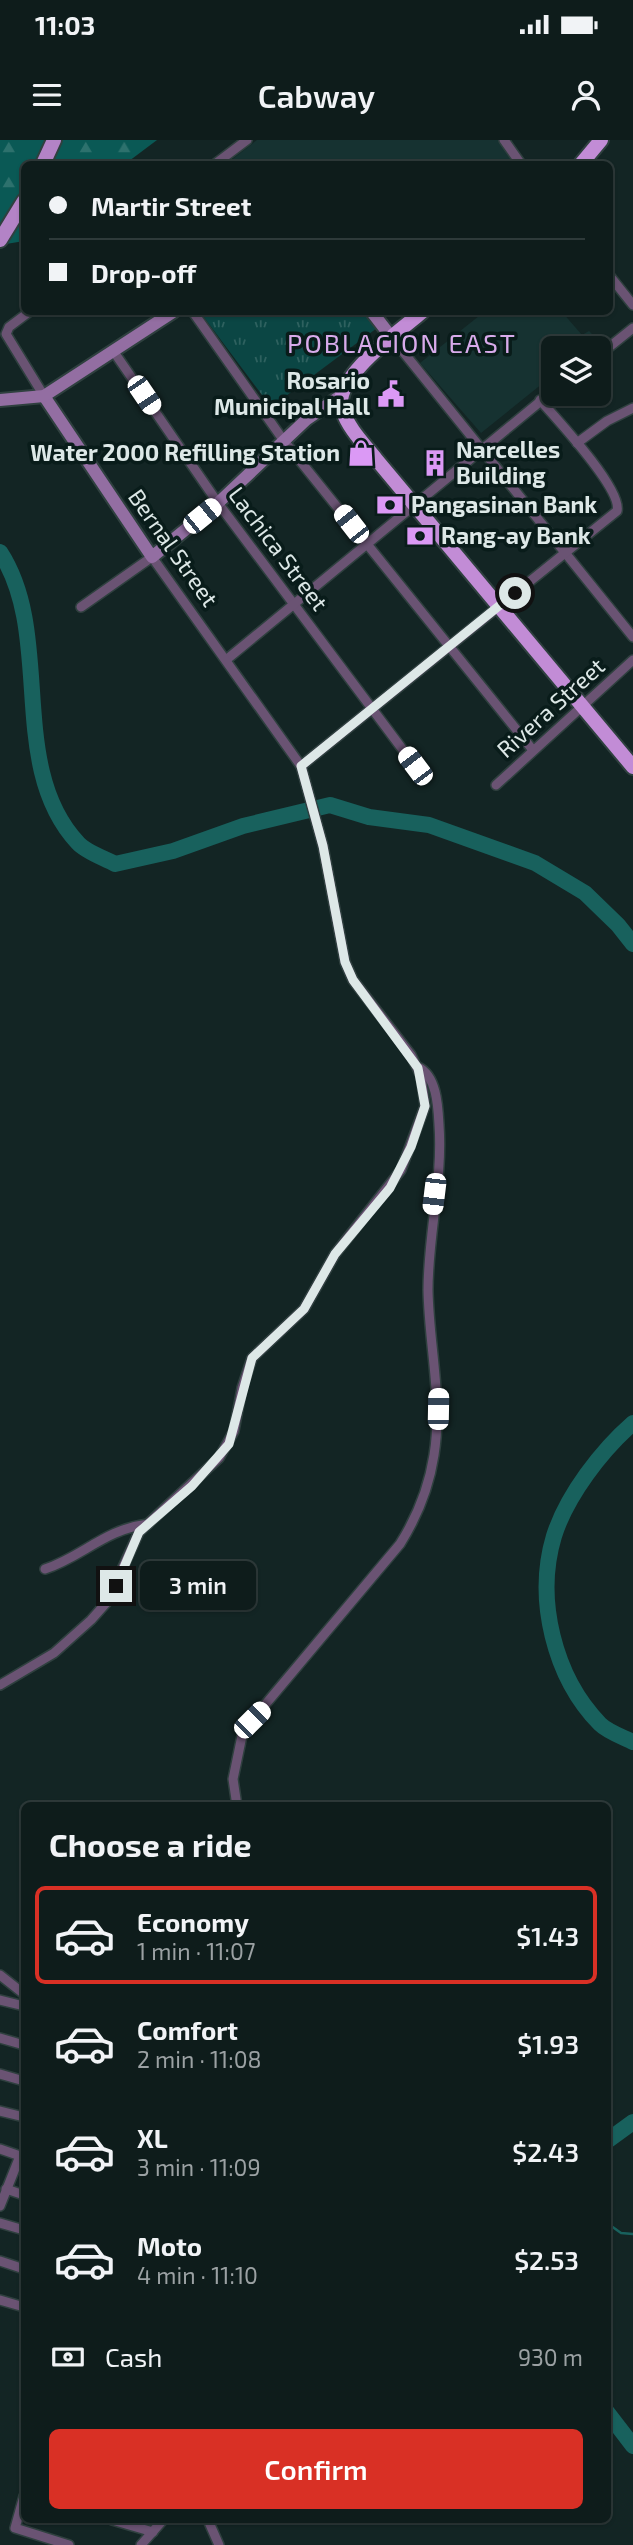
<!DOCTYPE html>
<meta charset="utf-8">
<style>
:root{--surface:#0e1c1b;--page:#1c2928;--text:#f1f3f6;--muted:#9ba1a3;--line:#2e3a3a;--accent:#d93025}
body{margin:0;font-family:"Exo 2",sans-serif;background:var(--page);color:var(--text);height:100vh;display:flex;flex-direction:column;font-size:26px;white-space:nowrap}
*{box-sizing:border-box;margin:0}
p{font-size:23px;color:var(--muted)}
.icon{flex:none;width:38px;height:38px;fill:none;stroke:currentColor;stroke-width:2;stroke-linecap:round;stroke-linejoin:round}
.map{position:relative;flex:1;overflow:hidden}
.details{position:absolute;left:21px;top:1662px;width:590px;height:721px;display:flex;flex-direction:column;background:var(--surface);border-radius:10px;box-shadow:0 2px 5px #0004,0 0 0 2px var(--line)}
.details>*{flex:none}
.hud{position:absolute;left:21px;top:21px;width:592px;height:154px;border-radius:10px;box-shadow:0 2px 5px #0004,0 0 0 2px var(--line);display:grid;align-content:center;height:154px;padding:0 28px;background:var(--surface)}
.fabs{position:absolute;left:541px;top:196px;display:grid;gap:14px}
.fabs a{display:grid;place-items:center;width:70px;height:70px;border-radius:10px;background:var(--surface);box-shadow:0 2px 5px #0004,0 0 0 2px var(--line);font-size:35px}
.end{position:absolute;width:32px;height:32px;margin:-16px;border:9px solid #dde8e7;background:#111;box-shadow:0 0 0 4px #111}
.from{border-radius:50%}
.bubble{position:absolute;height:49px;border-radius:10px;background:var(--surface);box-shadow:0 2px 5px #0004,0 0 0 2px var(--line);font-size:23px;font-weight:600;line-height:49px;text-align:center}
.car{position:absolute;width:21px;height:42px;margin:-21px -10px;border-radius:9px;box-shadow:0 0 5px 2px #0007;background:linear-gradient(#fff 24%,#345 0 40%,#fff 0 76%,#345 0 86%,#fff 0)}
.hud b{display:flex;align-items:center;gap:24px;height:66px;font-size:26px}
.hud b+b{border-top:2px solid var(--line)}
.hud i{width:18px;height:18px;background:var(--text)}
ul{padding:0;list-style:none}
li{display:flex;align-items:center;gap:21px;height:98px;margin:0 14px 10px;padding:0 14px;border:4px solid transparent;border-radius:10px}
li div{flex:1}
li b{display:block;font-size:26px}
li em{font-style:normal;font-weight:600}
li.on{border-color:var(--accent)}
li>.icon{width:63px;height:63px;stroke-width:1.5}
h2{padding:0 28px;font-size:32px;line-height:84px}
.pay{display:flex;align-items:center;gap:18px;height:77px;padding:0 28px;font-size:26px}
.pay p{margin-inline-start:auto}
.primary-button{display:flex;gap:14px;margin-top:auto;padding:14px 28px}
.primary-button a{flex:1;height:80px;border-radius:10px;background:var(--accent);color:#fff;font-size:28px;font-weight:600;line-height:80px;text-align:center}
.status{display:flex;justify-content:space-between;align-items:center;height:49px;padding:0 35px;background:var(--surface);direction:ltr}
.status svg{height:19px;fill:currentColor}
header{display:flex;justify-content:space-between;align-items:center;height:91px;padding:0 28px;background:var(--surface);font-size:32px;font-weight:600}
.map>svg:first-child{display:block}
.built{fill:#163231}
.forest{fill:url(#forest-firs)}
.park{fill:url(#park-tufts)}
.lines{fill:none;stroke-linecap:round;stroke-linejoin:round}
.stream{stroke:#18615d;stroke-width:2.5}
.river{stroke:#18615d;stroke-width:16}
.minor-casing{stroke:#2f403f;stroke-width:12}
.secondary-casing{stroke:#2f403f;stroke-width:16}
.primary-casing{stroke:#2f403f;stroke-width:18}
.trunk-casing{stroke:#2f403f;stroke-width:18}
.minor{stroke:#6a5373;stroke-width:9}
.secondary{stroke:#936ea2;stroke-width:12}
.primary{stroke:#b383c6;stroke-width:14}
.trunk{stroke:#c28cd6;stroke-width:14}
.route{stroke:#dde8e7;stroke-width:9}
.labels{text-anchor:middle;stroke-width:7;stroke-linejoin:round;paint-order:stroke}
.poi-label{font-size:23px;font-weight:bold;fill:#dde8e7;stroke:#091c1a;text-anchor:start}
.street-label{font-size:23px;fill:#dde8e7;stroke:#091c1a}
.quarter-label{font-size:26px;letter-spacing:2px;fill:#d8abeb;stroke:#091c1a}
</style>
<div class="status"><b>11:03</b><svg viewBox="0 0 49 12"><path d="M0 12V9h3v3zM5 12V6h3v6zM10 12V3h3v9zM15 12V0h3v12zM26 1h20v11H26zM47 4h2v5h-2z"/></svg></div>
<header><svg class="icon" aria-label="menu" viewBox="0 0 24 24"><path d="M4 6h16M4 12h16M4 18h16"/></svg>Cabway<svg class="icon" aria-label="person" viewBox="0 0 24 24"><circle cx="12" cy="8" r="4"/><path d="M4 21q1-7 8-7t8 7"/></svg></header>
<div class="map">
<svg width="633" height="2405" viewBox="0 0 633 2405">
<defs>
<pattern id="forest-firs" width="22" height="20" patternUnits="userSpaceOnUse" patternTransform="scale(1.75)"><rect width="22" height="20" fill="#0a5955"/><path d="M5 1l3.5 6h-7zM16 11l3.5 6h-7z" fill="#2d716d"/></pattern>
<pattern id="park-tufts" width="24" height="20" patternUnits="userSpaceOnUse" patternTransform="scale(1.75)"><rect width="24" height="20" fill="#0b4644"/><path d="M3 7l-1-3M5 7V3M7 7l1-3M15 17l-1-3M17 17v-4M19 17l1-3" fill="none" stroke="#2e615f"/></pattern>
</defs>
<rect width="100%" height="100%" fill="#132524"/>
<g class="built">
<polygon points="257,0 501,0 517,24 226,24"/>
<polygon points="484,172 562,172 582,195 589,191 598,200 587,208 553,208 553,235 481,293 420,223"/>
</g>
<polygon class="forest" points="0,0 157,0 125,24 24,24 24,101 0,105"/>
<polygon class="park" points="200,172 364,172 377,188 271,267"/>
<g class="lines">
<polyline class="stream" points="607,2083 621,2093 633,2094"/>
<g class="river">
<path d="M 0,412 C 55,496 6,626 78,703 C 86,712 104,718 115,724 L 173,711 L 243,686 L 330,665 L 369,677 L 429,685 L 535,723 L 585,753 L 618,785 L 633,804"/>
<path d="M 633,1283 C 602,1310 567,1355 554,1396 C 535,1459 554,1537 600,1584 C 608,1592 623,1597 633,1602"/>
<polyline points="607,2001 633,1982"/>
<polyline points="607,2272 633,2306"/>
</g>
<defs>
<g id="minor">
<polyline points="504,0 521,24"/>
<polyline points="215,24 247,0"/>
<polyline points="609,135 633,165"/>
<polyline points="29,172 9,187 6,194 44,256"/>
<polyline points="193,172 284,301 532,609"/>
<polyline points="392,198 633,497"/>
<polyline points="114,212 218,363 415,626"/>
<polyline points="598,216 633,188"/>
<polyline points="577,303 607,281 633,268"/>
<polyline points="226,520 553,251"/>
<path d="M 301,626 L 617,371 C 623,350 556,278 540,260"/>
<polyline points="496,645 633,520"/>
<path d="M 45,1429 C 82,1417 105,1389 148,1384"/>
<polyline points="0,1545 54,1513 91,1480 107,1462 139,1392 219,1318 234,1291 242,1248 252,1218 304,1169 335,1114 401,1030 425,966 421,936 411,915 353,840 345,822 323,706 301,626 152,417 81,467"/>
<path d="M 237,1666 L 233,1639 L 243,1591 L 400,1404 C 417,1377 429,1347 434,1315 C 443,1259 429,1206 428,1150 C 428,1095 443,1039 439,985 C 438,967 437,936 418,927"/>
<polyline points="0,1835 24,1854"/>
<polyline points="0,1860 24,1866"/>
<polyline points="0,1898 24,1905"/>
<polyline points="0,1934 24,1941"/>
<polyline points="0,1971 24,1977"/>
<polyline points="0,2009 23,2017"/>
<polyline points="6,2049 24,2055"/>
<polyline points="0,2066 20,2016"/>
<polyline points="0,2083 24,2090"/>
<polyline points="0,2121 24,2129"/>
<polyline points="0,2160 24,2167"/>
<polyline points="24,2356 15,2388 69,2405"/>
<polyline points="112,2380 153,2392"/>
<polyline points="208,2380 219,2405"/>
<polyline points="141,2405 163,2380"/>
</g>
<g id="secondary">
<polyline points="372,172 392,198"/>
<polyline points="44,256 152,417 218,363 307,279 342,255"/>
<polyline points="0,260 44,256 173,172"/>
</g>
<g id="primary">
<polyline points="43,24 54,0"/>
<polyline points="0,100 24,61"/>
</g>
<g id="trunk">
<polyline points="581,24 601,0"/>
<path d="M 422,172 C 400,191 332,238 342,269 C 348,288 364,304 376,319 L 633,627"/>
</g>
</defs>
<use href="#minor" class="minor-casing"/>
<use href="#secondary" class="secondary-casing"/>
<use href="#primary" class="primary-casing"/>
<use href="#trunk" class="trunk-casing"/>
<use href="#minor" class="minor"/>
<use href="#secondary" class="secondary"/>
<use href="#primary" class="primary"/>
<use href="#trunk" class="trunk"/>
</g>
<g class="lines">
<polyline class="route" points="116,1446 139,1392 192,1346 229,1304 252,1218 304,1169 335,1114 390,1048 411,1007 425,966 418,928 353,840 345,822 323,706 301,626 515,453"/>
</g>
<defs>
<symbol id="civic-bare" viewBox="-9 -9 18 18"><path d="M-.6-6.5H3V-4.5H.6V-3L4-1V1h2V6H-6V1h2V-1L-.6-3ZM-1.2 2.5V6h2.4V2.5Z" fill="#db99f5" stroke="#091c1a" stroke-width="2.5" paint-order="stroke"/></symbol>
<symbol id="shop-bare" viewBox="-9 -9 18 18"><path d="M-5-2.5h2.3a2.7 3.5 0 0 1 5.4 0H5L5.5 6h-11ZM-1.5-2.5h3a1.5 2.3 0 0 0-3 0Z" fill="#db99f5" stroke="#091c1a" stroke-width="2.5" paint-order="stroke"/></symbol>
<symbol id="building-bare" viewBox="-9 -9 18 18"><path d="M-4-6H4V6H1V3H-1V6H-4ZM-2.5-4.3h1.7v1.8h-1.7ZM.8-4.3h1.7v1.8H.8ZM-2.5-1h1.7V.8h-1.7ZM.8-1h1.7V.8H.8Z" fill="#db99f5" stroke="#091c1a" stroke-width="2.5" paint-order="stroke"/></symbol>
<symbol id="bank-bare" viewBox="-9 -9 18 18"><path d="M-6-4H6V4H-6ZM0-2.3a2.3 2.3 0 1 0 0 4.6a2.3 2.3 0 1 0 0-4.6Z" fill="#db99f5" stroke="#091c1a" stroke-width="2.5" paint-order="stroke"/></symbol>
</defs>
<g fill-rule="evenodd">
<use href="#civic-bare" x="372" y="235" width="38" height="38"/>
<use href="#shop-bare" x="342" y="294" width="38" height="38"/>
<use href="#building-bare" x="416" y="304" width="38" height="38"/>
<use href="#bank-bare" x="371" y="346" width="38" height="38"/>
<use href="#bank-bare" x="401" y="377" width="38" height="38"/>
</g>
<g class="labels">
<g class="poi-label">
<text x="370" y="249" text-anchor="end">Rosario<tspan x="370" dy="26">Municipal Hall</tspan></text>
<text x="456" y="318">Narcelles<tspan x="456" dy="26">Building</tspan></text>
<text x="340" y="321" text-anchor="end">Water 2000 Refilling Station</text>
<text x="411" y="373">Pangasinan Bank</text>
<text x="441" y="404">Rang-ay Bank</text>
</g>
<g class="street-label">
<text transform="translate(173 408) rotate(55)" y="8">Bernal Street</text>
<text transform="translate(278 409) rotate(53)" y="8">Lachica Street</text>
<text transform="translate(551 568) rotate(-42)" y="8">Rivera Street</text>
</g>
<g class="quarter-label">
<text x="402" y="213">POBLACION EAST</text>
</g>
</g>
</svg>
<div class="fabs">
<a><svg class="icon" aria-label="layers" viewBox="0 0 24 24"><path d="M12 4l9 5-9 5-9-5zM3 14l9 5 9-5"/></svg></a>
</div>
<i class="end from" style="left:515px;top:453px"></i>
<i class="end" style="left:116px;top:1446px"></i>
<div class="bubble" style="left:140px;top:1421px;width:116px">3 min</div>
<i class="car" style="left:144px;top:255px;rotate:146deg"></i>
<i class="car" style="left:202px;top:376px;rotate:51deg"></i>
<i class="car" style="left:351px;top:384px;rotate:322deg"></i>
<i class="car" style="left:415px;top:626px;rotate:323deg"></i>
<i class="car" style="left:434px;top:1054px;rotate:187deg"></i>
<i class="car" style="left:438px;top:1269px;rotate:1deg"></i>
<i class="car" style="left:252px;top:1580px;rotate:45deg"></i>
<div class="hud">
<b><i class="from"></i>Martir Street</b>
<b><i></i>Drop-off</b>
</div>
<section class="details">
<h2>Choose a ride</h2>
<ul>
<li class="on"><svg class="icon" aria-label="car" viewBox="0 0 24 24"><path d="M5 17H2v-5l4-1 3-4h7l3 4 3 1v5h-3M9 17h6M6 11h13"/><circle cx="7" cy="17" r="2"/><circle cx="17" cy="17" r="2"/></svg><div><b>Economy</b><p>1 min · 11:07</p></div><em>$1.43</em></li>
<li><svg class="icon" aria-label="car" viewBox="0 0 24 24"><path d="M5 17H2v-5l4-1 3-4h7l3 4 3 1v5h-3M9 17h6M6 11h13"/><circle cx="7" cy="17" r="2"/><circle cx="17" cy="17" r="2"/></svg><div><b>Comfort</b><p>2 min · 11:08</p></div><em>$1.93</em></li>
<li><svg class="icon" aria-label="car" viewBox="0 0 24 24"><path d="M5 17H2v-5l4-1 3-4h7l3 4 3 1v5h-3M9 17h6M6 11h13"/><circle cx="7" cy="17" r="2"/><circle cx="17" cy="17" r="2"/></svg><div><b>XL</b><p>3 min · 11:09</p></div><em>$2.43</em></li>
<li><svg class="icon" aria-label="car" viewBox="0 0 24 24"><path d="M5 17H2v-5l4-1 3-4h7l3 4 3 1v5h-3M9 17h6M6 11h13"/><circle cx="7" cy="17" r="2"/><circle cx="17" cy="17" r="2"/></svg><div><b>Moto</b><p>4 min · 11:10</p></div><em>$2.53</em></li>
</ul>
<div class="pay"><svg class="icon" aria-label="cash" viewBox="0 0 24 24"><path d="M3 7h18v10H3z"/><circle cx="12" cy="12" r="2"/></svg>Cash<p>930 m</p></div>
<div class="primary-button"><a>Confirm</a></div>
</section>
</div>
